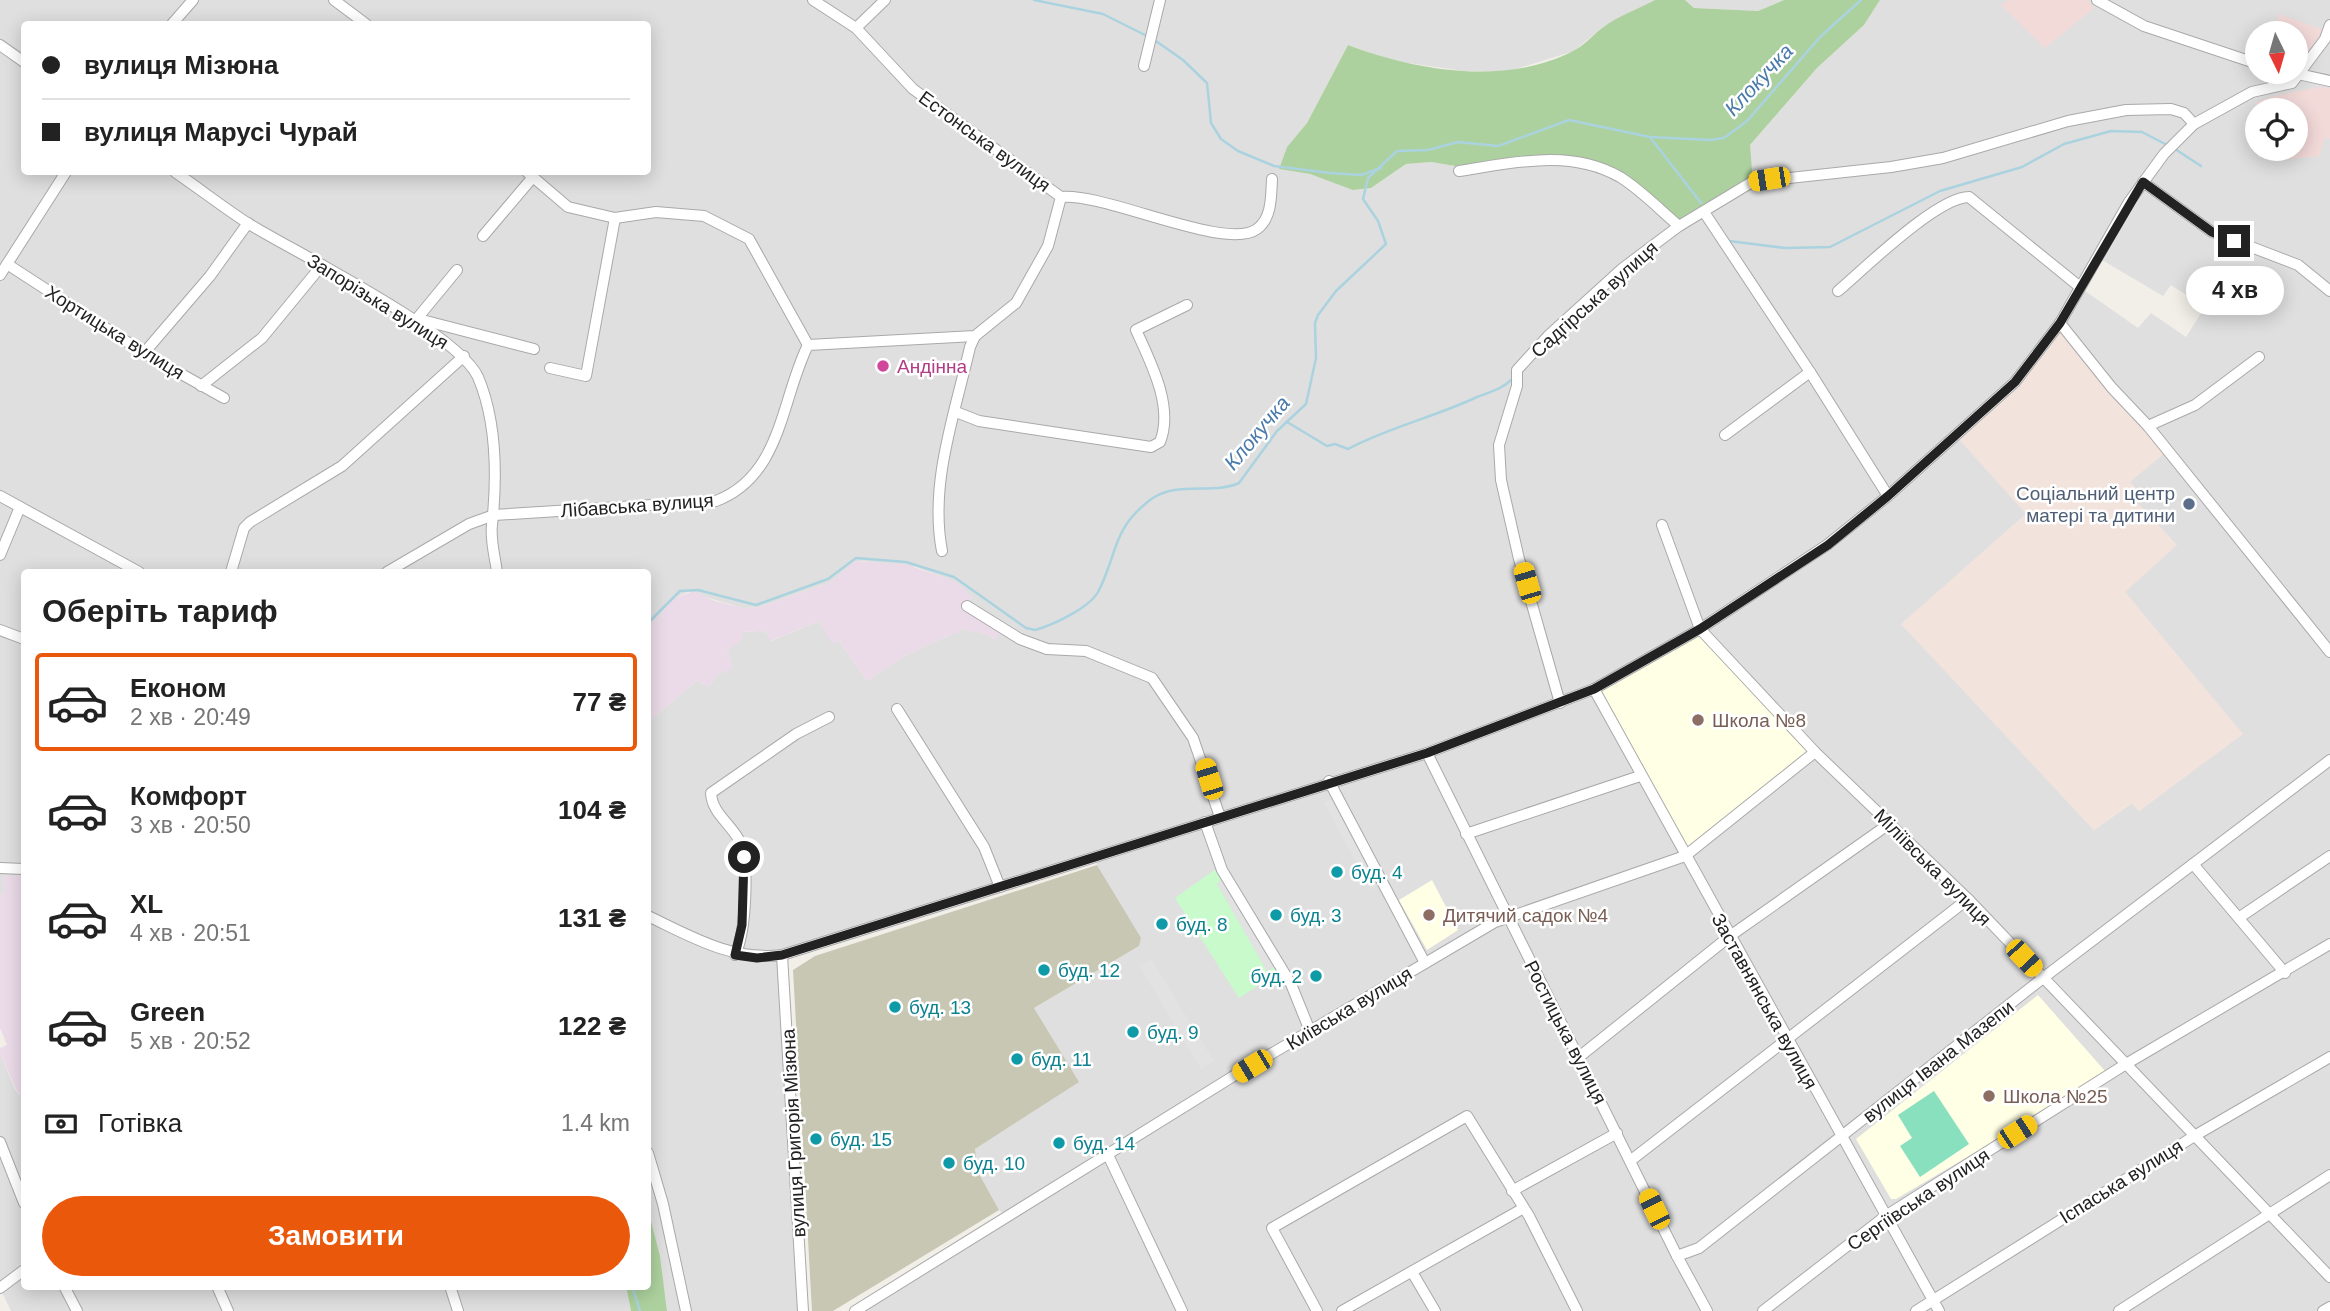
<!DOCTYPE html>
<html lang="uk">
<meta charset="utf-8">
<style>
:root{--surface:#fff;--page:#f2f2f2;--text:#222;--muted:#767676;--line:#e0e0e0;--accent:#ea580c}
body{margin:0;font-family:Arial,sans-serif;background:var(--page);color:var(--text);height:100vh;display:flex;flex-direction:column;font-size:26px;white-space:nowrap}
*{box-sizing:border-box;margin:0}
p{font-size:23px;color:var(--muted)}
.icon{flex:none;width:38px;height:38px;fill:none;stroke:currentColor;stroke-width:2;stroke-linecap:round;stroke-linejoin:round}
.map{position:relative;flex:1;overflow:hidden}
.details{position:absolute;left:21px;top:569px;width:630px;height:721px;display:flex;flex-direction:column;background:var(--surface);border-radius:7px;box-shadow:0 4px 18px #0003}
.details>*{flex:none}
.guide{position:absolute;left:21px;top:21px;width:630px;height:154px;border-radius:7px;box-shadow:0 4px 18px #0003;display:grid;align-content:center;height:154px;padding:0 21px;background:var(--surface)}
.needle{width:46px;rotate:175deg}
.controls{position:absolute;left:2245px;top:21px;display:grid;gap:14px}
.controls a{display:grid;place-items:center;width:63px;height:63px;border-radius:50%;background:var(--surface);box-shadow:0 4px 18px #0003;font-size:35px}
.end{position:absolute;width:32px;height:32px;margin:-16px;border:9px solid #222;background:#fff;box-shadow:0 0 0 4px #fff}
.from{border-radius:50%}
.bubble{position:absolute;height:49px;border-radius:24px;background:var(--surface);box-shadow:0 4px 18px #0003;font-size:23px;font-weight:700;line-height:49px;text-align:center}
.car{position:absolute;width:21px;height:42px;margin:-21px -10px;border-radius:9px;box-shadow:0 0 5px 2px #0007;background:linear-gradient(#f5c518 24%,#345 0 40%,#f5c518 0 76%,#345 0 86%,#f5c518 0)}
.guide b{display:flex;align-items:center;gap:24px;height:66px;font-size:26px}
.guide b+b{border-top:2px solid var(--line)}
.guide i{width:18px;height:18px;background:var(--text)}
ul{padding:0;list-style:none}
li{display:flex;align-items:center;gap:21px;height:98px;margin:0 14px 10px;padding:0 7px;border:4px solid transparent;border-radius:7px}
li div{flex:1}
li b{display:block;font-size:26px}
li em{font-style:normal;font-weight:700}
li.active{border-color:var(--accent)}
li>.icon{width:63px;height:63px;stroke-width:1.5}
h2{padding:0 21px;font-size:32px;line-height:84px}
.pay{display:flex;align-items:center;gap:18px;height:77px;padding:0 21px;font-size:26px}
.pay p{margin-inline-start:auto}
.primary-button{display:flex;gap:14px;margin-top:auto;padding:14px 21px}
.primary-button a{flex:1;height:80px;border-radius:42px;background:var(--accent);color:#fff;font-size:28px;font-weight:700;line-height:80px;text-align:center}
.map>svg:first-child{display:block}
.residential{fill:#e0dfdf;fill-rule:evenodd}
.commercial{fill:#f2dad9}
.industrial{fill:#ebdbe8}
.education{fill:#ffffe5}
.military{fill:#f3e3dd}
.construction{fill:#c7c7b4}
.forest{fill:#add19e}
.park{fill:#c8facc}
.pitch{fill:#88e0be}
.parking{fill:#e2e2e2}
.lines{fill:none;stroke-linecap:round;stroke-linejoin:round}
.stream{stroke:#aad3df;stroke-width:2.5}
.minor-casing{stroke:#a9a9a9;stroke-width:12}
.minor{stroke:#fff;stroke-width:10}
.route{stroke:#222;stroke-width:9}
.hotel-dot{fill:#d1479c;stroke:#fff;stroke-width:2.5}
.service-dot{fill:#5c6f8a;stroke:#fff;stroke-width:2.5}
.education-dot{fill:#8d6e63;stroke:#fff;stroke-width:2.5}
.culture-dot{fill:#0f9aa8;stroke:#fff;stroke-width:2.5}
.labels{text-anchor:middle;stroke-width:5;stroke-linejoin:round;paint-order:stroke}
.street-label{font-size:19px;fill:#222;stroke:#fff}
.hotel-label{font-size:19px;fill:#b23c85;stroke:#fff;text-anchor:start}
.service-label{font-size:19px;fill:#4e5e75;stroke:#fff;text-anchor:end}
.education-label{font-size:19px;fill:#785e54;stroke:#fff;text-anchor:start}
.culture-label{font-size:19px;fill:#0d838f;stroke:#fff;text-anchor:start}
.water-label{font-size:21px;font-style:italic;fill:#4a7aab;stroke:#fff}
</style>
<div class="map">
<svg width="2330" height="1311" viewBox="0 0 2330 1311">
<rect width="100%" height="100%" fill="#f2efe9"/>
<g class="residential">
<path d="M 0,0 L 1655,0 L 1604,26 L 1574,51 L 1509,71 L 1464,71 L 1394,61 L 1348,45 L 1307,123 L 1287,147 L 1279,169 L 1310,174 L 1353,189 L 1371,188 L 1406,164 L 1431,162 L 1455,166 L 1457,172 L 1527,161 L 1750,145 L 1817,68 L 1864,25 L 1880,0 L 2330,0 L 2330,1311 L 854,1311 L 1007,1216 L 999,1210 L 978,1172 L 975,1149 L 1078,1082 L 1034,1008 L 1139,946 L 1140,938 L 1097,865 L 1095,857 L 782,956 L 803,1311 L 667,1311 L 660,1256 L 651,1222 L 648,1222 L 648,722 L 697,680 L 708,687 L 719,673 L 732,667 L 727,650 L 740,632 L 760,631 L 767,633 L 771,641 L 819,621 L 829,636 L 839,641 L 867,681 L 904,656 L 954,633 L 959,633 L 960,628 L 985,634 L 996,640 L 989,625 L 963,610 L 972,597 L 948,579 L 916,567 L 861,561 L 831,582 L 760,607 L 743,608 L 688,592 L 673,599 L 648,628 L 648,572 L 24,572 L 24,894 L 21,886 L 0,895 ZM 24,24 L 648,24 L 648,172 L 24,172 ZM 2258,33 L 2296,33 L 2296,72 L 2258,72 ZM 2258,110 L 2296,110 L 2296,149 L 2258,149 ZM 2102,260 L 2163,296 L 2171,285 L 2205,307 L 2186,337 L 2151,313 L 2138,328 L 2085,291 ZM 2026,514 L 2124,591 L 2242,734 L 2139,811 L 2132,803 L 2094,830 L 1902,624 ZM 2038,996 L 1896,1199 L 1891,1198 L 1857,1139 Z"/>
<polygon points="1685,0 1784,0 1758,11 1694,8"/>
<polygon points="0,1053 15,1089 24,1101 24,1286 626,1286 631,1311 11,1311 0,1288"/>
</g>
<g class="commercial">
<polygon points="2008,0 2088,0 2094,8 2045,48 2001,5"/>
<polygon points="2279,14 2323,30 2298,69 2296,33 2273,33"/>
<polygon points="2319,87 2330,88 2330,139 2324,138 2320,156 2272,161 2268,149 2296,149 2296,110 2258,110 2257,113 2255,103 2274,96"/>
</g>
<g class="industrial">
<polygon points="855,561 908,565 957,582 972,597 964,610 1001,632 996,640 985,634 960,629 959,634 954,633 904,656 867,681 839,641 832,644 819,621 770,641 767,633 760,631 741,632 744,638 727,651 733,667 725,673 719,673 708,687 697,680 648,722 648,628 673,599 694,591 712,600 743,608 760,607 831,582"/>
<polygon points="20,875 24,894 24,1101 16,1089 0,1053 0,1048 7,1045 0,1028 0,895 5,893 2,876"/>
</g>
<g class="education">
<polygon points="1699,630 1815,751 1686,855 1595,689"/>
<polygon points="1432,880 1458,930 1427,950 1399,900"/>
<polygon points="2038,995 2105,1071 2030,1120 1896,1199 1891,1199 1856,1139"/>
</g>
<polygon class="military" points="2062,327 2166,452 2130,482 2143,496 2137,502 2177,545 2125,592 2243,734 2139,811 2131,803 2094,830 1901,624 2026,514 1956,436"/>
<polygon class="construction" points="1097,865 1141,938 1139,946 1034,1008 1079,1082 975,1149 978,1172 999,1210 833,1311 812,1311 793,970 815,956"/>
<g class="forest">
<path d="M 1655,0 L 1685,0 L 1694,8 L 1758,11 L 1784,0 L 1880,0 L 1864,25 L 1817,68 L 1750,145 L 1753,182 L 1679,227 L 1619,178 L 1556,160 L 1457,172 L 1455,166 L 1431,162 L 1406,164 L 1371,188 L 1353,190 L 1310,174 L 1279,169 L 1287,147 L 1307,123 L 1348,45 C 1416,71 1506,86 1573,51 C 1584,46 1593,35 1602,28 C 1618,16 1638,9 1655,0 Z"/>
<polygon points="651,1221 660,1256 667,1311 631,1311 626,1286 648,1286 648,1222"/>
</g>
<polygon class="park" points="1213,871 1218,871 1222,879 1217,884 1267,971 1274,967 1276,974 1239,998 1175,898"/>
<polygon class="pitch" points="1934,1091 1969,1144 1920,1177 1900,1146 1912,1138 1898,1115"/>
<g class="parking">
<polygon points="1331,799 1378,886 1371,890 1324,803"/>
<polygon points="1222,879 1274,967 1267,971 1217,884"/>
<polygon points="1151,959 1214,1061 1201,1069 1139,966"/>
</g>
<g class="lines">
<g class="stream">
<polyline points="1034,0 1103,14 1147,36"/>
<polyline points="1153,39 1183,60 1207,83 1211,123 1221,139 1238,151 1274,166 1330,173 1361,175 1381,168"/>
<polyline points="1650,137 1701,203"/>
<polyline points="2175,149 2201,166"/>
<polyline points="1729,241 1785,248 1830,247 1940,191 2022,167 2064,144 2111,131 2142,132 2169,146"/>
<path d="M 1287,422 L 1327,446 L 1335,444 L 1348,449 C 1389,427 1435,417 1477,397 C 1489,392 1501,390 1511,380"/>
<path d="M 648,623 L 680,591 L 698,590 L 756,605 L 828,579 L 856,558 L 906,562 L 954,577 L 1026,628 L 1035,630 C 1053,625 1089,608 1098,592 C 1118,554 1111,530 1150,500 C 1177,480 1212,495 1239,483 L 1277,431 L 1306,404 L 1316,358 L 1315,323 L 1318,315 L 1336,291 L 1386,244 L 1378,221 L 1363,199 L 1368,178 L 1397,151 L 1428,150 L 1458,142 L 1498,146 L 1569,120 L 1650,137 L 1710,140 L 1724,138 L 1747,121 L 1820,37 L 1861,0"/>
<polyline points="632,1286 640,1311"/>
</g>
<defs>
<g id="minor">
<polyline points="334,0 366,24"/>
<path d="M 813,0 L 856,28 L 913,89 L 1061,197 C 1104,192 1226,252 1257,229 C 1272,218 1271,197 1272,179"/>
<polyline points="2097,0 2144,26 2258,64"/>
<polyline points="172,24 193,0"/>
<polyline points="856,28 885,0"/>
<polyline points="0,45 24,62"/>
<polyline points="1144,66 1160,0"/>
<polyline points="2289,72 2330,81"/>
<path d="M 1459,171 C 1512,163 1570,148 1620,177 C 1641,190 1660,210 1679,226"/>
<path d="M 175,172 C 200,189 224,208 249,224 C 297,253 458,333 478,377 C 497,422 497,478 492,525 C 490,539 495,557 497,572"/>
<polyline points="527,172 568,207 615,218 656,212 704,216 749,239 808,345"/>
<polyline points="2143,182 2212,232 2298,265 2330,291"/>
<polyline points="1704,212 1810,372"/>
<polyline points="483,236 533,177"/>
<polyline points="7,264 144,353 224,398"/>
<polyline points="0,275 66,172"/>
<path d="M 1838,291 C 1864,269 1937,197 1969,197 L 2080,287"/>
<polyline points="415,321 422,320 534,349"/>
<polyline points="415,321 457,270"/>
<polyline points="2060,323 2112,388 2148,426 2330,652"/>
<polyline points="144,353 210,276 248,223"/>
<polyline points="550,368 586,376 615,218"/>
<polyline points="201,386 262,338 322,265"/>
<path d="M 956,412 L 979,421 L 1151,447 L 1160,442 C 1174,407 1151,363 1136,330 L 1187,305"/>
<polyline points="2148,426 2195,405 2259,357"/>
<polyline points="1725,435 1810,372 1888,496"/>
<polyline points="0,496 139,572"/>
<polyline points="1662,525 1700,629 1815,752 1968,899 2330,1277"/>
<path d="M 942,551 C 929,484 955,413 970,347 L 975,336"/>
<polyline points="0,555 20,507"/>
<polyline points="231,572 244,528 250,522 342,466 464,356"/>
<path d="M 387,572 L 469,524 L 494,515 L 716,501 C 782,476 781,399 808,345 L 975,336 L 1016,303 L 1048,246 L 1061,197"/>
<polyline points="967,606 1020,639 1047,649 1086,651 1152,678 1193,738 1220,817"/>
<polyline points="0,630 24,639"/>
<polyline points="1594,689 1939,1311"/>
<polyline points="1560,703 1519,559 1501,480 1499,445 1517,386 1517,370 1548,336 1623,268 1679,226 1752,182 1891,167 1943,158 2068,121 2126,110 2171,109 2184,113 2194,124"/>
<polyline points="897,709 984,847 1000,887"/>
<polyline points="1427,753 1677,1256 1707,1311"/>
<polyline points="1329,781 1425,963"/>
<polyline points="1205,822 1222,870 1291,984 1310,1031"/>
<polyline points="1466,834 1640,776"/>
<polyline points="2193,864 2285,973"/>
<polyline points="0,868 24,869"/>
<path d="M 648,916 C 692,937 732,961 782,955 L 1427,753 L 1594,689 L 1700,629 L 1827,545 L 1888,496 L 2015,382 L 2060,323 L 2129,202 L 2164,154 L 2194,124 L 2252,92 L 2292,83 L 2325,39 L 2330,25"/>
<polyline points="2240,917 2330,856"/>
<path d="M 735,955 C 746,932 750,862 739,840 C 730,823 712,813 711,793 L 796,734 L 829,717"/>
<polyline points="782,955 803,1311"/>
<polyline points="1579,1057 1730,936 1889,824"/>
<polyline points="0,1142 24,1203"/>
<polyline points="648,1153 663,1204 686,1311"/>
<polyline points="1108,1155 1182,1311"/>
<polyline points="1630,1161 1968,899"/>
<polyline points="1512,1191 1617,1133"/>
<polyline points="1677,1256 1699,1248 2043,978 2330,760"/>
<polyline points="1412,1272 1435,1311"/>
<polyline points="64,1286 77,1311"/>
<polyline points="217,1286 228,1311"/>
<polyline points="450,1286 458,1311"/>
<polyline points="0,1288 24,1270"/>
<polyline points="855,1311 1232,1077 1495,922 1685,856 1815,752"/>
<polyline points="1317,1311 1272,1228 1467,1116 1529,1216 1577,1311"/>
<polyline points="1342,1311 1522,1209"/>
<polyline points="1763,1311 1887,1215 2126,1064 2330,944"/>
<polyline points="1916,1311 2196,1135 2330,1057"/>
<polyline points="2119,1311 2330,1175"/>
<polyline points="2323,1311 2330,1307"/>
</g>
</defs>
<use href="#minor" class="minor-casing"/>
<use href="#minor" class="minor"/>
</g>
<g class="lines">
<polyline class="route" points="744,857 742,925 735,955 757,958 782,955 1427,753 1594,689 1700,629 1828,545 1888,496 2015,382 2060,323 2143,182 2212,232 2234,241"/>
</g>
<circle class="hotel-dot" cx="883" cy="366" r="7"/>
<circle class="service-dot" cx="2189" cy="504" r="7"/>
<g class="education-dot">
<circle cx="1698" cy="720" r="7"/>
<circle cx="1429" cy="915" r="7"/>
<circle cx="1989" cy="1096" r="7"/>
</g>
<g class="culture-dot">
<circle cx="1337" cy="872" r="7"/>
<circle cx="1276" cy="915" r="7"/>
<circle cx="1162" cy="924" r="7"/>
<circle cx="1044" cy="970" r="7"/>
<circle cx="1316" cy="976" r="7"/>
<circle cx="895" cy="1007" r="7"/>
<circle cx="1133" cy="1032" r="7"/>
<circle cx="1017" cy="1059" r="7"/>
<circle cx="816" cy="1139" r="7"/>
<circle cx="1059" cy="1143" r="7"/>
<circle cx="949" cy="1163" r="7"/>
</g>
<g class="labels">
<g class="street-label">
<text transform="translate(985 141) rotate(36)" y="7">Естонська вулиця</text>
<text transform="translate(1594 299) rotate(-42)" y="7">Садгірська вулиця</text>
<text transform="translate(378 301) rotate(32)" y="7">Запорізька вулиця</text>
<text transform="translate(115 332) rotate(32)" y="7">Хортицька вулиця</text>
<text transform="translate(637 505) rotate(-4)" y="7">Лібавська вулиця</text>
<text transform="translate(1933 867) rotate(45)" y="7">Міліївська вулиця</text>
<text transform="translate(1765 1001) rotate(61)" y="7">Заставнянська вулиця</text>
<text transform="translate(1349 1008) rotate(-31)" y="7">Київська вулиця</text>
<text transform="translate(1566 1032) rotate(63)" y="7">Ростицька вулиця</text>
<text transform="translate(1938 1061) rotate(-38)" y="7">вулиця Івана Мазепи</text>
<text transform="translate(793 1133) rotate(-93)" y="7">вулиця Григорія Мізюна</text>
<text transform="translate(2121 1181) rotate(-32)" y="7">Іспаська вулиця</text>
<text transform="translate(1918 1199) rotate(-34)" y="7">Сергіївська вулиця</text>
</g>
<g class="hotel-label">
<text x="897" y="373">Андінна</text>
</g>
<g class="service-label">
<text x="2175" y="500">Соціальний центр<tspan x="2175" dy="22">матері та дитини</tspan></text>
</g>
<g class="education-label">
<text x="1712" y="727">Школа №8</text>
<text x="1443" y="922">Дитячий садок №4</text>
<text x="2003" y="1103">Школа №25</text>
</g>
<g class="culture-label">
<text x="1351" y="879">буд. 4</text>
<text x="1290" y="922">буд. 3</text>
<text x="1176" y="931">буд. 8</text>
<text x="1058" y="977">буд. 12</text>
<text x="1302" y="983" text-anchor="end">буд. 2</text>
<text x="909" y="1014">буд. 13</text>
<text x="1147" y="1039">буд. 9</text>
<text x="1031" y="1066">буд. 11</text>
<text x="830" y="1146">буд. 15</text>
<text x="1073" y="1150">буд. 14</text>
<text x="963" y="1170">буд. 10</text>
</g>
<g class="water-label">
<text transform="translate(1759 80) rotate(-47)" y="7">Клокучка</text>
<text transform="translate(1257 433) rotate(-50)" y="7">Клокучка</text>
</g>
</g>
</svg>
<div class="controls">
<a><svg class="needle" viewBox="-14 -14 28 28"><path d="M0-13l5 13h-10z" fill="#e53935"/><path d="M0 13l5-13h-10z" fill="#767676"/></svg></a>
<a><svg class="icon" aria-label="locate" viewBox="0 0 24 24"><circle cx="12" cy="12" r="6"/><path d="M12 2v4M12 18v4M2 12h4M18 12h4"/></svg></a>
</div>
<i class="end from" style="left:744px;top:857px"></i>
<i class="end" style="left:2234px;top:241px"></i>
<div class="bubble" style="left:2186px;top:266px;width:98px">4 хв</div>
<i class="car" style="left:1769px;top:179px;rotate:261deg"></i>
<i class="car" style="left:1527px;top:583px;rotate:344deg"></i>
<i class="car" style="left:1209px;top:779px;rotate:343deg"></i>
<i class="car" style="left:2024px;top:958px;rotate:137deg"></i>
<i class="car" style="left:1252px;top:1066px;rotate:239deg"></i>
<i class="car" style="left:2017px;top:1132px;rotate:57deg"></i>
<i class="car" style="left:1654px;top:1209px;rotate:334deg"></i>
<div class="guide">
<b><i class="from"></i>вулиця Мізюна</b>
<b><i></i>вулиця Марусі Чурай</b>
</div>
<section class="details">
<h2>Оберіть тариф</h2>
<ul>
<li class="active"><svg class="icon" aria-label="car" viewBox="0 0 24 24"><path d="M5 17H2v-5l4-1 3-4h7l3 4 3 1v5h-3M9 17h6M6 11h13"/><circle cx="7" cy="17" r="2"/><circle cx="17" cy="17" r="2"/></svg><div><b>Економ</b><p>2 хв · 20:49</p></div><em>77 ₴</em></li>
<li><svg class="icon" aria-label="car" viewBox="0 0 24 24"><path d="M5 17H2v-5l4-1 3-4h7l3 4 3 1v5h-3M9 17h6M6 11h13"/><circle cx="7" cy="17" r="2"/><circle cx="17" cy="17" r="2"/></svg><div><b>Комфорт</b><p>3 хв · 20:50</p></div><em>104 ₴</em></li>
<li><svg class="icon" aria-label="car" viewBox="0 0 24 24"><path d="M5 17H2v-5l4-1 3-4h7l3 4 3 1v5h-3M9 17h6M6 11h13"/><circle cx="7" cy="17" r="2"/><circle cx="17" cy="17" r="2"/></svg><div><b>XL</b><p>4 хв · 20:51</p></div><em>131 ₴</em></li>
<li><svg class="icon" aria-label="car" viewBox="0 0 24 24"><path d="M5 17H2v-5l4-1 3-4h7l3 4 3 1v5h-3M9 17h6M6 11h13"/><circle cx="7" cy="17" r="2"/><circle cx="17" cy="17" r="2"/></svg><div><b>Green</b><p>5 хв · 20:52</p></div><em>122 ₴</em></li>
</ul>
<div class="pay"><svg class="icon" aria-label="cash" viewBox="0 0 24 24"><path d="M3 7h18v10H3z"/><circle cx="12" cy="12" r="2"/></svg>Готівка<p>1.4 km</p></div>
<div class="primary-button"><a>Замовити</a></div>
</section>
</div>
